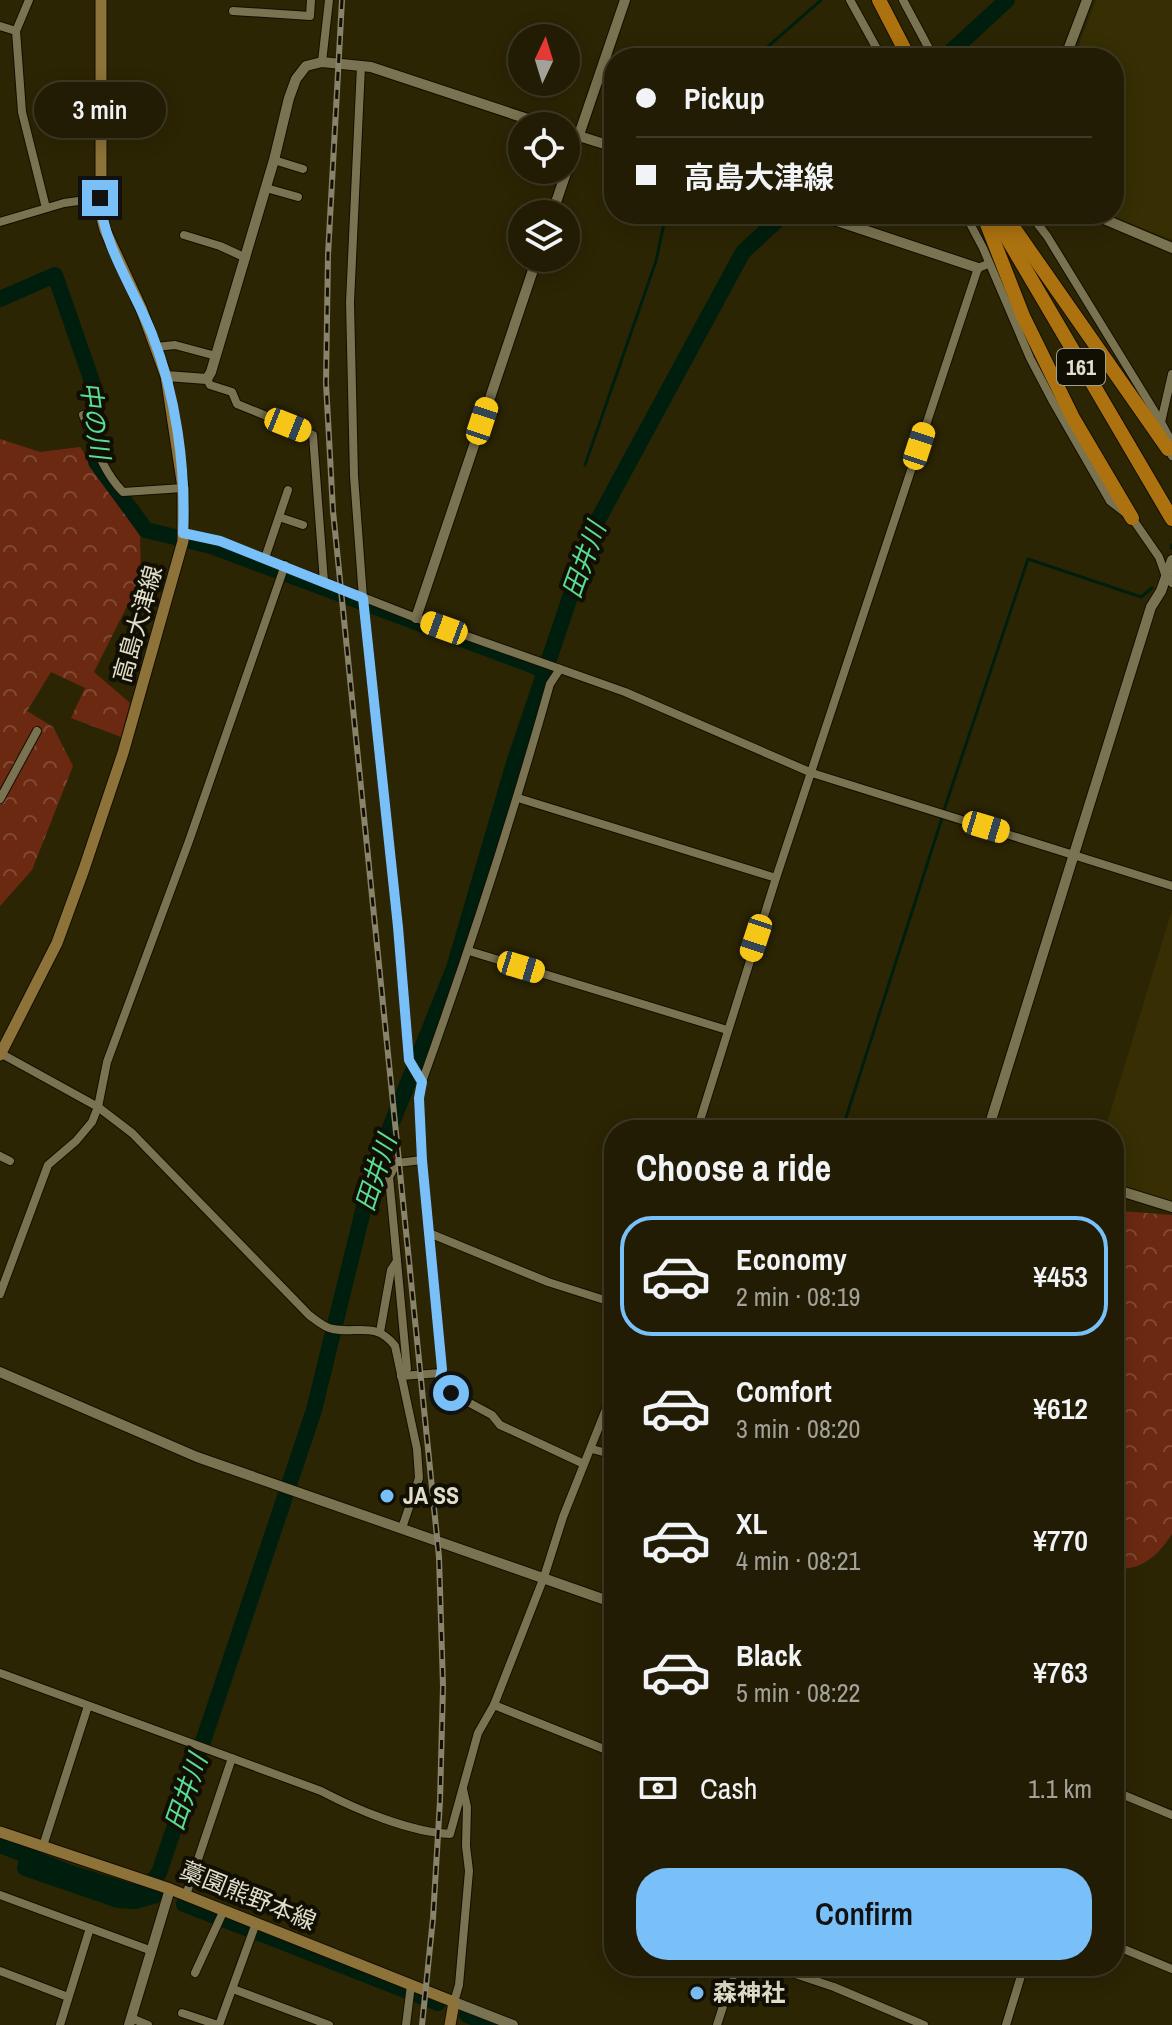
<!DOCTYPE html>
<meta charset="utf-8">
<style>
:root{--surface:#211c03;--page:#2d2912;--text:#f1f3f6;--muted:#a2a19a;--line:#3e3a25;--accent:#79bff8}
body{margin:0;font-family:"Archivo Narrow","Noto Sans JP",sans-serif;background:var(--page);color:var(--text);height:100vh;display:flex;flex-direction:column;font-size:30px;white-space:nowrap}
*{box-sizing:border-box;margin:0}
p{font-size:26px;color:var(--muted)}
.icon{flex:none;width:44px;height:44px;fill:none;stroke:currentColor;stroke-width:2;stroke-linecap:round;stroke-linejoin:round}
.map{position:relative;flex:1;overflow:hidden}
.details{position:absolute;left:604px;top:1120px;width:520px;height:856px;display:flex;flex-direction:column;background:var(--surface);border-radius:32px;box-shadow:0 4px 20px #0003,0 0 0 2px var(--line)}
.details>*{flex:none}
.hud{position:absolute;left:604px;top:48px;width:520px;height:176px;border-radius:32px;box-shadow:0 4px 20px #0003,0 0 0 2px var(--line);display:grid;align-content:center;height:176px;padding:0 32px;background:var(--surface)}
.needle{width:52px;rotate:4deg}
.buttons{position:absolute;left:508px;top:24px;display:grid;gap:16px}
.buttons a{display:grid;place-items:center;width:72px;height:72px;border-radius:50%;background:var(--surface);box-shadow:0 4px 20px #0003,0 0 0 2px var(--line);font-size:40px}
.end{position:absolute;width:36px;height:36px;margin:-18px;border:10px solid #79bff8;background:#111;box-shadow:0 0 0 4px #111}
.from{border-radius:50%}
.bubble{position:absolute;height:56px;border-radius:28px;background:var(--surface);box-shadow:0 4px 20px #0003,0 0 0 2px var(--line);font-size:26px;font-weight:600;line-height:56px;text-align:center}
.car{position:absolute;width:24px;height:48px;margin:-24px -12px;border-radius:10px;box-shadow:0 0 6px 2px #0007;background:linear-gradient(#f5c518 24%,#345 0 40%,#f5c518 0 76%,#345 0 86%,#f5c518 0)}
.hud b{display:flex;align-items:center;gap:28px;height:76px;font-size:30px}
.hud b+b{border-top:2px solid var(--line)}
.hud i{width:20px;height:20px;background:var(--text)}
ul{padding:0;list-style:none}
li{display:flex;align-items:center;gap:24px;height:120px;margin:0 16px 12px;padding:0 16px;border:4px solid transparent;border-radius:32px}
li div{flex:1}
li b{display:block;font-size:30px}
li em{font-style:normal;font-weight:600}
li.on{border-color:var(--accent)}
li>.icon{width:72px;height:72px;stroke-width:1.5}
h2{padding:0 32px;font-size:36px;line-height:96px}
.pay{display:flex;align-items:center;gap:20px;height:88px;padding:0 32px;font-size:30px}
.pay p{margin-inline-start:auto}
.cta{display:flex;gap:16px;margin-top:auto;padding:16px 32px}
.cta a{flex:1;height:92px;border-radius:32px;background:var(--accent);color:#111;font-size:32px;font-weight:600;line-height:92px;text-align:center}
.map>svg:first-child{display:block}
.built{fill:#372f03}
.forest{fill:url(#forest-crowns)}
.lines{fill:none;stroke-linecap:round;stroke-linejoin:round}
.stream{stroke:#001e0d;stroke-width:3}
.river{stroke:#001e0d;stroke-width:16}
.minor-casing{stroke:#130e00;stroke-width:10}
.tertiary-casing{stroke:#130e00;stroke-width:12}
.secondary-casing{stroke:#130e00;stroke-width:13}
.trunk-casing{stroke:#130e00;stroke-width:16}
.minor{stroke:#7a7351;stroke-width:8}
.tertiary{stroke:#7a7351;stroke-width:10}
.secondary{stroke:#8d7339;stroke-width:11}
.trunk{stroke:#ac7210;stroke-width:14}
.rail-casing{stroke:#888369;stroke-width:6}
.rail{stroke:#110e03;stroke-width:3;stroke-dasharray:9;stroke-linecap:butt}
.route{stroke:#79bff8;stroke-width:10}
.poi-dot{fill:#79bff8;stroke:#110e03;stroke-width:3}
.labels{text-anchor:middle;stroke-width:8;stroke-linejoin:round;paint-order:stroke}
.shield{fill:#110e03;stroke:#a3a08f;stroke-width:2}
.shield-label{font-size:22px;font-weight:bold;fill:#e1decb}
.street-label{font-size:24px;fill:#e1decb;stroke:#110e03}
.poi-label{font-size:24px;font-weight:bold;fill:#e1decb;stroke:#110e03;text-anchor:start}
.water-label{font-size:26px;font-style:italic;fill:#57de94;stroke:#110e03}
</style>
<div class="map">
<svg width="1172" height="2025" viewBox="0 0 1172 2025">
<defs>
<pattern id="forest-crowns" width="20" height="18" patternUnits="userSpaceOnUse" patternTransform="scale(2)"><rect width="20" height="18" fill="#6c2911"/><path d="M2 6a3 3 0 1 1 6 0M12 15a3 3 0 1 1 6 0" fill="none" stroke="#814832"/></pattern>
</defs>
<rect width="100%" height="100%" fill="#2c2504"/>
<g class="built">
<polygon points="1096,0 1172,0 1172,240 1107,214 1114,214 1114,58 1074,58"/>
<polygon points="1172,910 1172,1203 1114,1182 1114,1130 1105,1130"/>
</g>
<g class="forest">
<polygon points="0,439 40,452 80,447 140,536 141,585 125,610 94,672 130,703 121,737 71,718 85,688 51,672 27,711 53,727 73,766 32,870 0,906"/>
<path d="M 1121,1211 L 1172,1215 L 1172,1534 C 1157,1557 1142,1570 1114,1569 L 1114,1214 Z"/>
</g>
<g class="lines">
<g class="stream">
<polyline points="755,58 821,0"/>
<polyline points="585,465 656,261 666,214"/>
<polyline points="1171,548 1172,545"/>
<polyline points="944,810 1028,559 1141,597 1152,588"/>
<polyline points="842,1130 942,818"/>
</g>
<g class="river">
<polyline points="944,58 1007,0"/>
<polyline points="0,299 55,275 96,393 96,462 146,530 211,546 545,670"/>
<path d="M 0,1845 L 70,1873 L 132,1892 C 145,1891 151,1884 159,1873 L 314,1410 L 373,1170 L 454,968 L 514,763 L 593,529 L 743,252 L 784,214"/>
<polyline points="29,1856 25,1868 118,1900 135,1901 156,1895"/>
<polyline points="184,1904 246,1928"/>
<polyline points="257,1932 405,1990"/>
<polyline points="413,1993 438,2003"/>
<polyline points="467,2015 493,2025"/>
</g>
<defs>
<g id="minor">
<polyline points="29,0 16,31 22,112 46,208"/>
<polyline points="850,0 882,58"/>
<polyline points="903,0 934,58"/>
<polyline points="233,11 310,16 311,0"/>
<polyline points="0,26 16,31"/>
<polyline points="322,62 329,0"/>
<polyline points="361,66 350,302 354,476 363,598 398,927 409,1060 422,1082"/>
<polyline points="274,160 303,169"/>
<polyline points="266,188 298,197"/>
<polyline points="965,214 983,248 1030,358 1052,400 1110,501 1132,518 1159,557 1165,574 1172,583"/>
<polyline points="1030,214 1047,236 1161,422 1170,439 1168,449 1172,456"/>
<polyline points="0,222 64,203 100,198"/>
<polyline points="184,235 220,246 246,258"/>
<polyline points="156,347 175,345 216,356"/>
<polyline points="207,379 210,385 232,392 237,404 313,435 324,582"/>
<path d="M 83,415 C 95,443 101,469 123,492 L 183,488"/>
<polyline points="1161,422 1172,374"/>
<polyline points="279,517 303,525"/>
<polyline points="183,533 220,541 416,618 625,692 812,773 1172,886"/>
<polyline points="265,558 288,490"/>
<path d="M 560,669 L 550,684 C 512,819 469,951 422,1082 L 419,1098 L 422,1160 L 442,1369 L 440,1379 L 451,1393 L 492,1415 L 500,1425 L 584,1464"/>
<polyline points="518,798 776,878"/>
<polyline points="0,799 37,731"/>
<polyline points="469,951 727,1030"/>
<path d="M 0,1053 L 98,1107 L 132,1133 L 309,1315 C 316,1320 324,1328 333,1329 C 358,1334 376,1321 395,1346 L 417,1449 L 419,1478 L 402,1528"/>
<polyline points="697,1130 776,878 978,268 988,264"/>
<polyline points="0,1156 10,1161"/>
<polyline points="429,1233 548,1282 614,1303"/>
<polyline points="397,1261 407,1369 401,1376"/>
<polyline points="0,1294 48,1165 76,1141 92,1122 98,1107 107,1062 189,841 285,565"/>
<polyline points="380,1332 391,1270 397,1261 389,1177 397,1163 422,1160"/>
<polyline points="401,1376 441,1373"/>
<polyline points="592,1449 614,1455"/>
<path d="M 0,1673 L 321,1791 C 357,1810 410,1832 450,1834 L 478,1733 L 494,1705 L 544,1577 L 563,1517 L 614,1389"/>
<polyline points="494,1705 614,1753"/>
<polyline points="1114,1791 1172,1815"/>
<polyline points="43,1846 88,1706"/>
<polyline points="0,1895 152,1951"/>
<polyline points="186,1895 232,1758"/>
<polyline points="1114,1945 1172,1969"/>
<polyline points="771,1966 834,1987 924,2025"/>
<polyline points="0,1971 68,1997"/>
<polyline points="195,1973 224,1910"/>
<polyline points="233,1989 329,2025"/>
<polyline points="454,2002 459,1985 469,1871 466,1846 467,1807 463,1789"/>
<polyline points="182,2013 218,2025"/>
<polyline points="131,2018 148,2025"/>
<polyline points="60,2025 90,1928"/>
<polyline points="219,2025 256,1923"/>
<polyline points="406,2025 411,1985"/>
<polyline points="717,2025 736,1966"/>
<polyline points="1006,2025 1024,1966"/>
</g>
<g id="tertiary">
<polyline points="1065,58 1087,0"/>
<polyline points="566,132 614,147"/>
<polyline points="552,214 625,0"/>
<polyline points="816,214 978,268"/>
<polyline points="1092,214 1172,248"/>
<polyline points="166,376 207,379 211,372 274,160 289,98 296,79 306,66 322,62 371,67 549,126"/>
<polyline points="416,618 537,258"/>
<polyline points="988,1130 1151,607 1161,591 1172,560"/>
<polyline points="1114,1189 1172,1207"/>
<polyline points="0,1372 197,1457 614,1603"/>
<polyline points="454,2002 513,2025"/>
<polyline points="129,2025 170,1889"/>
</g>
<g id="secondary">
<polyline points="0,1055 57,943 84,869 123,753 183,541 183,488 166,376 141,308 105,230 101,215 101,0"/>
<polyline points="0,1832 170,1889 454,2002 450,2025"/>
</g>
<g id="trunk">
<polyline points="879,0 909,58"/>
<polyline points="983,214 1023,316 1073,418 1132,518"/>
<polyline points="993,214 1172,519"/>
<polyline points="1004,214 1168,449"/>
</g>
</defs>
<use href="#minor" class="minor-casing"/>
<use href="#tertiary" class="tertiary-casing"/>
<use href="#secondary" class="secondary-casing"/>
<use href="#trunk" class="trunk-casing"/>
<use href="#minor" class="minor"/>
<use href="#tertiary" class="tertiary"/>
<use href="#secondary" class="secondary"/>
<use href="#trunk" class="trunk"/>
<defs>
<polyline id="rail" points="342,0 328,255 326,383 333,511 439,1557 443,1686 440,1801 433,1918 422,2025"/>
</defs>
<use href="#rail" class="rail-casing"/>
<use href="#rail" class="rail"/>
</g>
<g class="lines">
<path class="route" d="M 100,198 C 103,246 134,289 152,334 C 176,395 186,467 183,533 L 220,541 L 363,598 L 398,927 L 409,1060 L 422,1082 L 419,1098 L 422,1160 L 442,1369 L 440,1379 L 451,1393"/>
</g>
<g class="poi-dot">
<circle cx="387" cy="1496" r="8"/>
<circle cx="697" cy="1993" r="8"/>
</g>
<g class="labels">
<rect class="shield" x="1057" y="349" width="48" height="36" rx="6"/>
<g class="shield-label">
<text x="1081" y="375">161</text>
</g>
<g class="street-label">
<text transform="translate(138 624) rotate(-74)" y="8">高島大津線</text>
<text transform="translate(248 1896) rotate(22)" y="8">藁園熊野本線</text>
</g>
<g class="poi-label">
<text x="403" y="1504">JA SS</text>
<text x="713" y="2001">森神社</text>
</g>
<g class="water-label">
<text transform="translate(95 420) rotate(82)" y="9">中の川</text>
<text transform="translate(584 560) rotate(-70)" y="9">田井川</text>
<text transform="translate(376 1173) rotate(-72)" y="9">田井川</text>
<text transform="translate(186 1792) rotate(-71)" y="9">田井川</text>
</g>
</g>
</svg>
<div class="buttons">
<a><svg class="needle" viewBox="-14 -14 28 28"><path d="M0-13l5 13h-10z" fill="#e53935"/><path d="M0 13l5-13h-10z" fill="#a2a19a"/></svg></a>
<a><svg class="icon" aria-label="locate" viewBox="0 0 24 24"><circle cx="12" cy="12" r="6"/><path d="M12 2v4M12 18v4M2 12h4M18 12h4"/></svg></a>
<a><svg class="icon" aria-label="layers" viewBox="0 0 24 24"><path d="M12 4l9 5-9 5-9-5zM3 14l9 5 9-5"/></svg></a>
</div>
<i class="end from" style="left:451px;top:1393px"></i>
<i class="end" style="left:100px;top:198px"></i>
<div class="bubble" style="left:34px;top:82px;width:132px">3 min</div>
<i class="car" style="left:482px;top:421px;rotate:18deg"></i>
<i class="car" style="left:288px;top:425px;rotate:112deg"></i>
<i class="car" style="left:919px;top:446px;rotate:18deg"></i>
<i class="car" style="left:444px;top:628px;rotate:290deg"></i>
<i class="car" style="left:986px;top:827px;rotate:107deg"></i>
<i class="car" style="left:756px;top:938px;rotate:198deg"></i>
<i class="car" style="left:521px;top:967px;rotate:107deg"></i>
<div class="hud">
<b><i class="from"></i>Pickup</b>
<b><i></i>高島大津線</b>
</div>
<section class="details">
<h2>Choose a ride</h2>
<ul>
<li class="on"><svg class="icon" aria-label="car" viewBox="0 0 24 24"><path d="M5 17H2v-5l4-1 3-4h7l3 4 3 1v5h-3M9 17h6M6 11h13"/><circle cx="7" cy="17" r="2"/><circle cx="17" cy="17" r="2"/></svg><div><b>Economy</b><p>2 min · 08:19</p></div><em>¥453</em></li>
<li><svg class="icon" aria-label="car" viewBox="0 0 24 24"><path d="M5 17H2v-5l4-1 3-4h7l3 4 3 1v5h-3M9 17h6M6 11h13"/><circle cx="7" cy="17" r="2"/><circle cx="17" cy="17" r="2"/></svg><div><b>Comfort</b><p>3 min · 08:20</p></div><em>¥612</em></li>
<li><svg class="icon" aria-label="car" viewBox="0 0 24 24"><path d="M5 17H2v-5l4-1 3-4h7l3 4 3 1v5h-3M9 17h6M6 11h13"/><circle cx="7" cy="17" r="2"/><circle cx="17" cy="17" r="2"/></svg><div><b>XL</b><p>4 min · 08:21</p></div><em>¥770</em></li>
<li><svg class="icon" aria-label="car" viewBox="0 0 24 24"><path d="M5 17H2v-5l4-1 3-4h7l3 4 3 1v5h-3M9 17h6M6 11h13"/><circle cx="7" cy="17" r="2"/><circle cx="17" cy="17" r="2"/></svg><div><b>Black</b><p>5 min · 08:22</p></div><em>¥763</em></li>
</ul>
<div class="pay"><svg class="icon" aria-label="cash" viewBox="0 0 24 24"><path d="M3 7h18v10H3z"/><circle cx="12" cy="12" r="2"/></svg>Cash<p>1.1 km</p></div>
<div class="cta"><a>Confirm</a></div>
</section>
</div>
